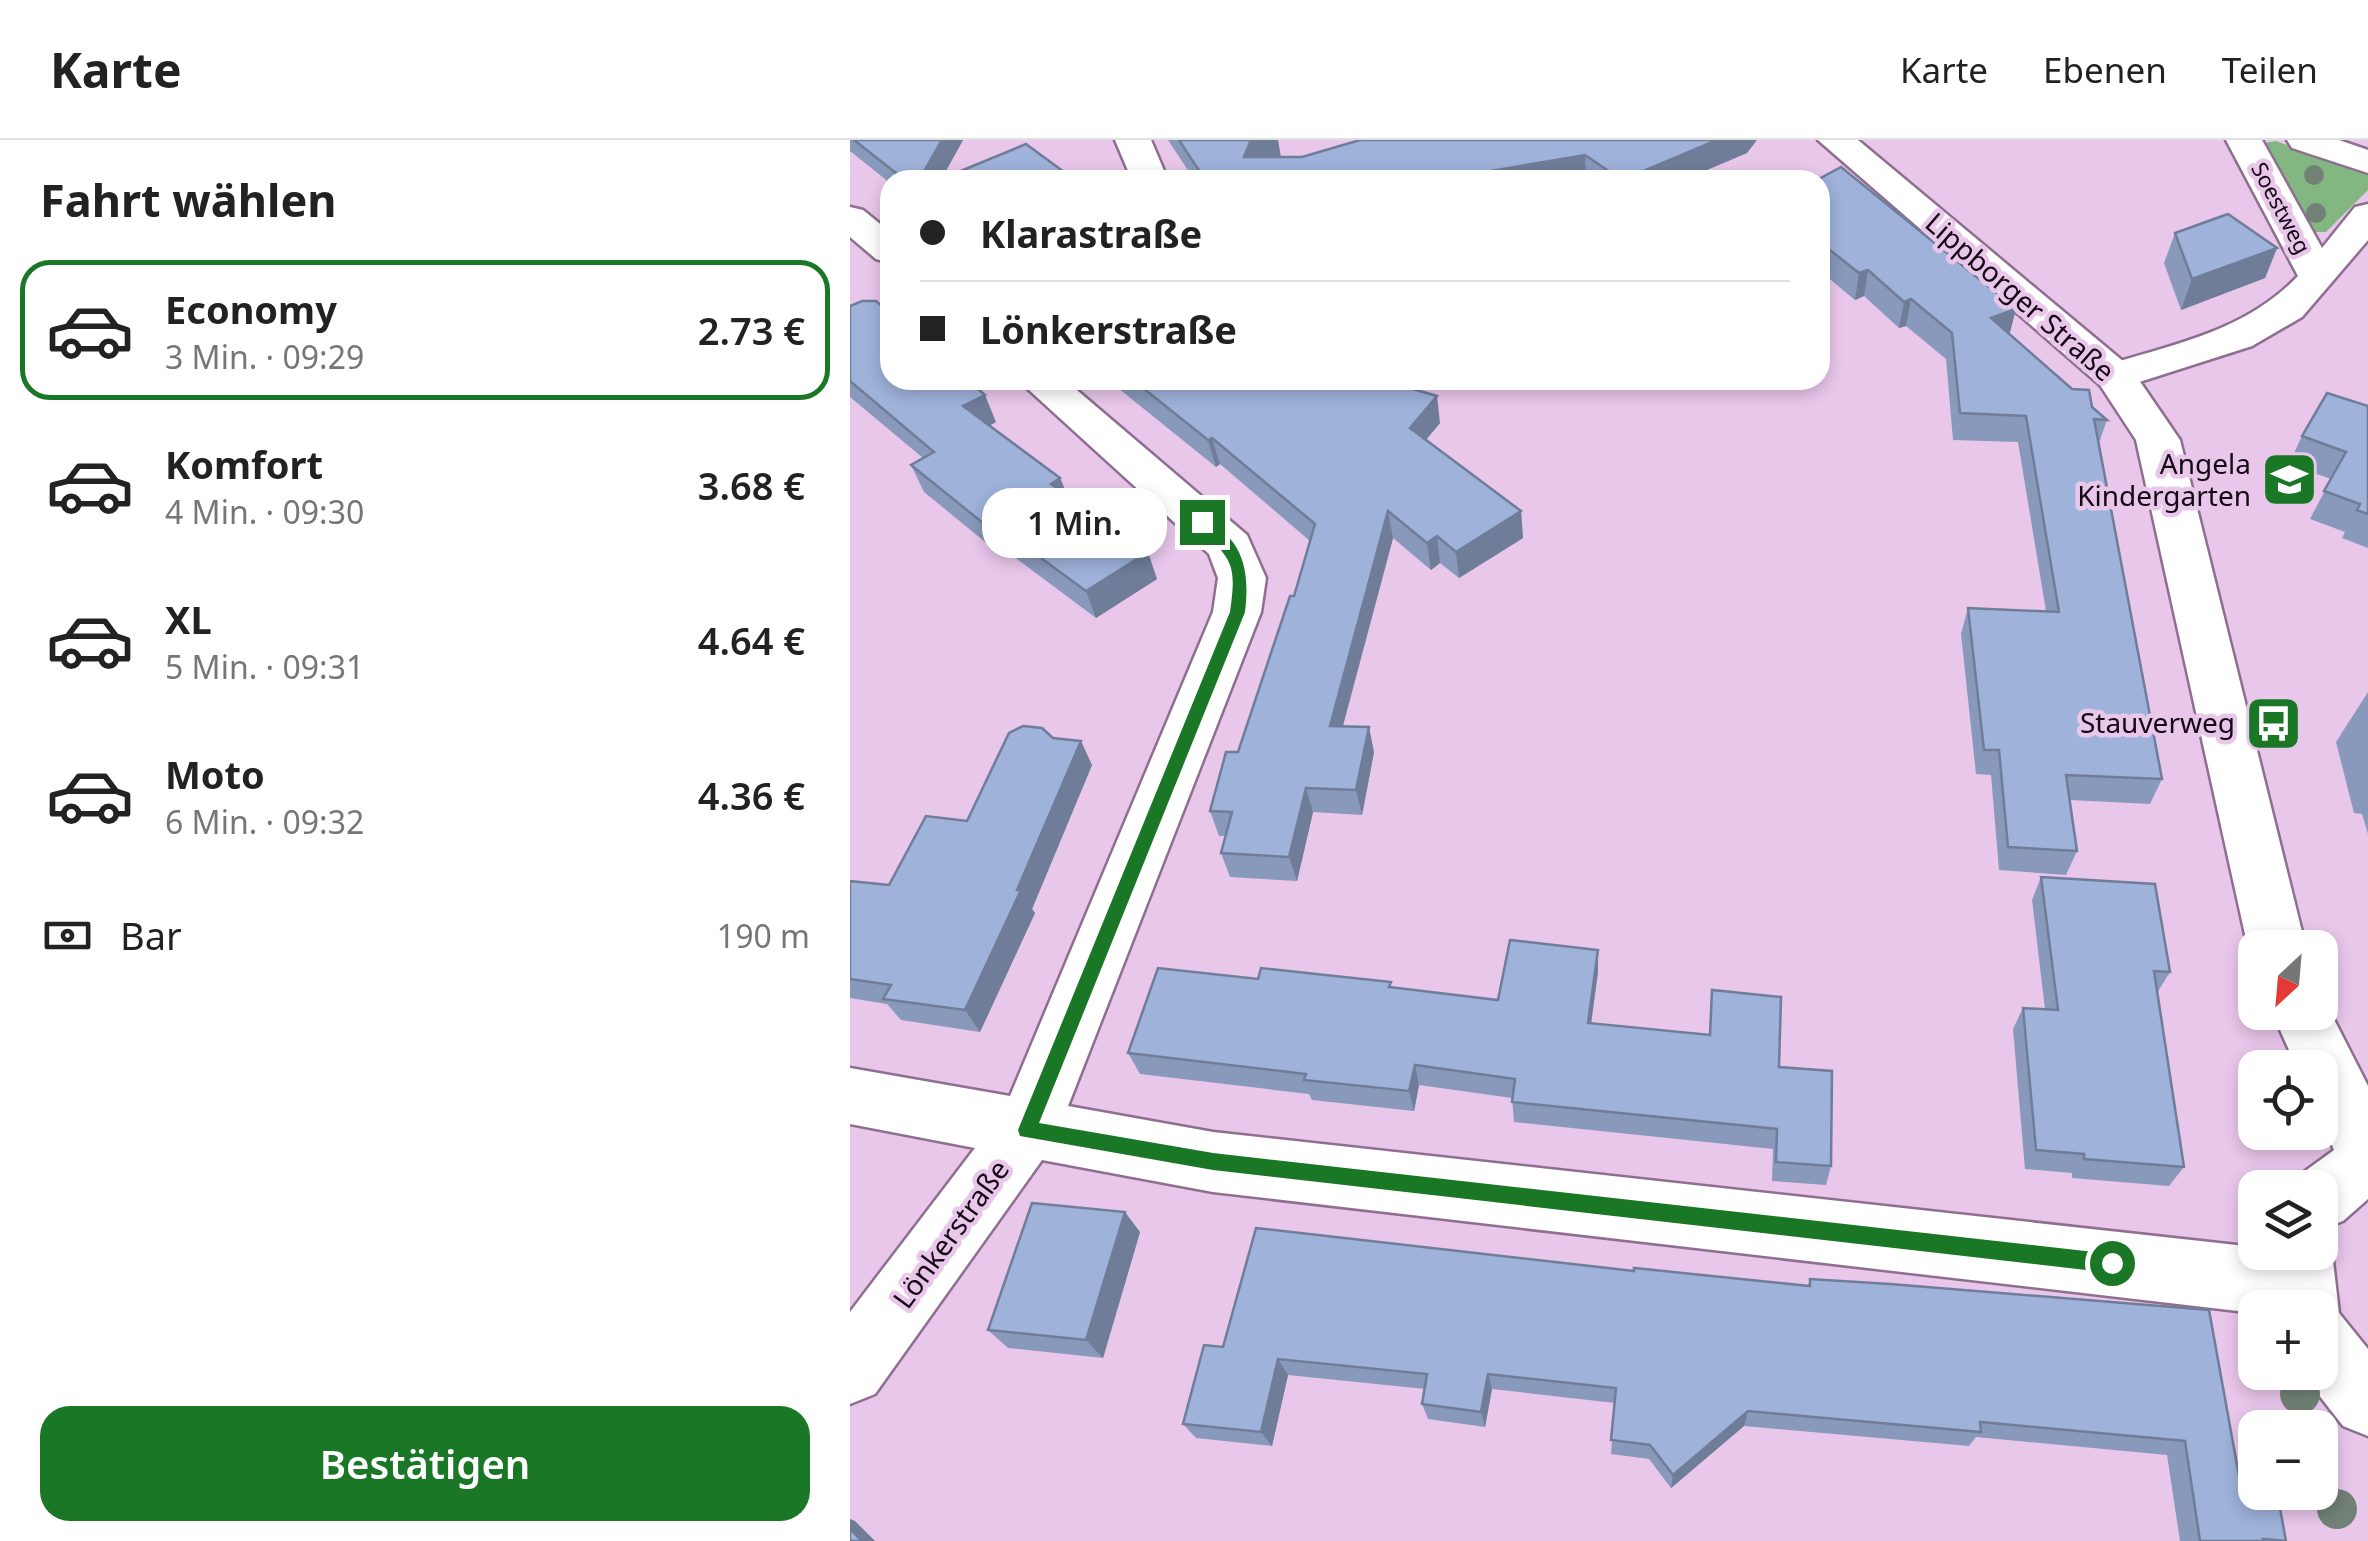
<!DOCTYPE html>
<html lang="de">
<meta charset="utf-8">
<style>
:root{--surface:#fff;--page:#f6f6f6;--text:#222;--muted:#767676;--line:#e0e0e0;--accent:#1a7726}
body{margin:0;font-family:"Noto Sans",sans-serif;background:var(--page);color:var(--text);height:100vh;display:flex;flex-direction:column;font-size:38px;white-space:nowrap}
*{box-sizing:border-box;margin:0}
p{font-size:32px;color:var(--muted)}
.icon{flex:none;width:55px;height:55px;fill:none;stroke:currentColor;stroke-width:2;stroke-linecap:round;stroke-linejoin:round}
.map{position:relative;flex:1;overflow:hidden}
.details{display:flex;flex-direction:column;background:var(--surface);width:850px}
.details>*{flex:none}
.guide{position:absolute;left:30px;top:30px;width:950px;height:220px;border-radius:30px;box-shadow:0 5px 15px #0003;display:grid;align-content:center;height:220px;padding:0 40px;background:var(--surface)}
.needle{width:65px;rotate:206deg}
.tools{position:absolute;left:1388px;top:790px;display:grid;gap:20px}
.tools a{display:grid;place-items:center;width:100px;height:100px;border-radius:20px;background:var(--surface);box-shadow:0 5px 15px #0003;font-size:50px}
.end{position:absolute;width:45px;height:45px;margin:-22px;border:12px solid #1a7726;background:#fff;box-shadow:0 0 0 5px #fff}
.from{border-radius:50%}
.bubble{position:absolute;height:70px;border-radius:30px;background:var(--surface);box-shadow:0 5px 15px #0003;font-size:32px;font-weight:600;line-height:70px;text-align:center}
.guide b{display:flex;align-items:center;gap:35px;height:95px;font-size:38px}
.guide b+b{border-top:2px solid var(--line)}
.guide i{width:25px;height:25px;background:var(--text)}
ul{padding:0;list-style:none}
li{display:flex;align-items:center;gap:30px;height:140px;margin:0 20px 15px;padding:0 20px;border:5px solid transparent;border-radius:30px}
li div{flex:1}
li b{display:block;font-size:38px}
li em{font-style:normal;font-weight:600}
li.active{border-color:var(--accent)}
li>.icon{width:90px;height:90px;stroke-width:1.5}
h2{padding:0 40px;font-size:45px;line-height:120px}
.pay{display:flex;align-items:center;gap:25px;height:110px;padding:0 40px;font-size:38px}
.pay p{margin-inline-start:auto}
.button{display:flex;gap:20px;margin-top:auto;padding:20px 40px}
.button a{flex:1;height:115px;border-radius:30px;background:var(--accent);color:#fff;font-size:40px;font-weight:600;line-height:115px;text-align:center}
header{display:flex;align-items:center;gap:60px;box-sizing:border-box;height:140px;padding:0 50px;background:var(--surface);border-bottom:2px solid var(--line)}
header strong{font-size:48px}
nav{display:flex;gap:55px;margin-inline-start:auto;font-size:35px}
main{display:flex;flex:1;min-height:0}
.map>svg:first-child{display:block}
.green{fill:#82b782}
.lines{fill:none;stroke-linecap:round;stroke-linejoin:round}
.minor-casing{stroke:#8e6f90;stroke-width:5}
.major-casing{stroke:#8e6f90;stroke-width:5}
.minor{fill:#fff;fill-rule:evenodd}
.major{fill:#fff;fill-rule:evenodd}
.tree{fill:#728176}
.wall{fill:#89b}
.shaded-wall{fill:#6f7d99}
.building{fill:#9eb2da;stroke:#6f7d99;stroke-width:2.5}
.route{fill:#1a7726}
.labels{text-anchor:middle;stroke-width:9;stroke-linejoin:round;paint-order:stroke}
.far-street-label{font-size:22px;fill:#150915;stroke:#e9c7eb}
.street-label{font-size:28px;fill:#150915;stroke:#e9c7eb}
.poi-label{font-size:28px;fill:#150915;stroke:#e9c7eb;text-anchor:end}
</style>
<header>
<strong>Karte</strong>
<nav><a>Karte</a><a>Ebenen</a><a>Teilen</a></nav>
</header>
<main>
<section class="details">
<h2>Fahrt wählen</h2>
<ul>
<li class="active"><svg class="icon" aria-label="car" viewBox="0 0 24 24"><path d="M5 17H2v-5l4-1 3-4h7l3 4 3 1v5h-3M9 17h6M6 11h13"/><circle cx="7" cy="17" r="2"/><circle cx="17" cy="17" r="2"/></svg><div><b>Economy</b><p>3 Min. · 09:29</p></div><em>2.73 €</em></li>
<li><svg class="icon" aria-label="car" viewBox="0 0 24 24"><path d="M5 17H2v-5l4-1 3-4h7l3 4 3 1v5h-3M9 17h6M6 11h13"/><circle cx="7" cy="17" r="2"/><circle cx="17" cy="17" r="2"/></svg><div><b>Komfort</b><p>4 Min. · 09:30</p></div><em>3.68 €</em></li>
<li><svg class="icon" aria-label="car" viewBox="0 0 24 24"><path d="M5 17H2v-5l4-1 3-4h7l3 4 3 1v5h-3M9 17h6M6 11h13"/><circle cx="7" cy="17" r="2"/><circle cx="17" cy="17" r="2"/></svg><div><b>XL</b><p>5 Min. · 09:31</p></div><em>4.64 €</em></li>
<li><svg class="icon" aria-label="car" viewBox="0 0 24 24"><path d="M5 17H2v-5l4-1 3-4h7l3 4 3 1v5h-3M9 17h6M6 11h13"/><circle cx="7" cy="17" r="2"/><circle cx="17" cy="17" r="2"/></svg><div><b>Moto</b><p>6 Min. · 09:32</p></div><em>4.36 €</em></li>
</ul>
<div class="pay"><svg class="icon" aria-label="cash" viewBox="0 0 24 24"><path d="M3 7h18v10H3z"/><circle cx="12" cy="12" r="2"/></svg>Bar<p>190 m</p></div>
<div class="button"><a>Bestätigen</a></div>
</section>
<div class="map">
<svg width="1518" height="1401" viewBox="0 0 1518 1401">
<rect width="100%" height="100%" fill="#e9c7eb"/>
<polygon class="green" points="1426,1 1518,35 1518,50 1476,92 1459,92 1413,9 1415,3"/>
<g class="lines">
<defs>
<g id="minor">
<polygon points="265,0 301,0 318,40 282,40"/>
<path d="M 1376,0 L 1412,0 L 1472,108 L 1505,67 L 1518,64 L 1518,100 L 1452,177 L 1402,206 L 1280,245 L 1265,249 L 1250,245 L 1244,236 L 1250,227 C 1321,205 1395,192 1448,136 Z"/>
<polygon points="1437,0 1489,0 1518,10 1518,33 1442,8"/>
<polygon points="0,67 13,70 40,92 40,123 26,119 0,97"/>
<polygon points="168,240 215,240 397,395 416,438 411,472 218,966 363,992 1405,1107 1405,1112 1452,1112 1474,1121 1484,1145 1474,1169 1405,1168 1405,1173 363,1052 192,1020 25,1254 0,1264 0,1172 125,1008 0,984 0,928 160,956 363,472 368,438 359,414"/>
</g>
<g id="major">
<polygon points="968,0 1008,0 1280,227 1330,300 1456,808 1405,808 1405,822 1398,808 1286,300 1250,245"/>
<polygon points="1470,852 1518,946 1518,1059 1493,1081 1472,1089 1482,1112 1489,1173 1518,1209 1518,1296 1493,1286 1451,1232 1470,1232 1470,1168 1423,1168 1416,1145 1416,1112 1470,1112 1470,1048 1443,1048 1447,1037 1484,1010 1470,978 1470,928 1447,928 1422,872 1470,872"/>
</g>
</defs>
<use href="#minor" class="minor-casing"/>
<use href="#major" class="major-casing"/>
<use href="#minor" class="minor"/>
<use href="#major" class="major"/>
</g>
<g class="tree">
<circle cx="1464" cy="35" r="10"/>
<circle cx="1466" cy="73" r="10"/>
<circle cx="1450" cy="1254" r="20"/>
<circle cx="1487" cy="1369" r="20"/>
</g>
<g class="wall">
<polygon points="0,0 113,0 91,39 225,40 40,40 40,43 0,11"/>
<polygon points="318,0 428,0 431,17 897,13 833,40 337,40 343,38"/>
<polygon points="970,40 1166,169 1159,195 1257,280 1249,303 1312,639 1300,664 1220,660 1227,711 1216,735 1149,730 1141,635 1126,634 1111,494 1118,468 1196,471 1168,302 1103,300 1096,219 1056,186 1049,188 1014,156 1005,160 970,131"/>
<polygon points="1325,93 1427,108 1415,138 1331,170 1314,123"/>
<polygon points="0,166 146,282 139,286 210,338 217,354 307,439 246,478 151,407 145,410 74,352 61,325 73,318 0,257"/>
<polygon points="258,240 532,240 590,283 576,300 671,371 673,398 609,438 590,423 581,430 543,398 493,586 524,612 512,675 463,672 447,741 380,737 371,713 375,696 369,696 360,671 388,612 444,456 460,401 370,324 366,327"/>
<polygon points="1518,266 1518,408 1492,398 1495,392 1460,379 1481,339 1439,324 1452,296"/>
<polygon points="1518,552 1518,694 1512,674 1504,673 1486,602"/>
<polygon points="203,598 242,625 182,769 185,773 130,892 51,880 37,864 0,858 0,741 39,745 117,681"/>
<polygon points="1191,737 1320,832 1307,853 1334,1027 1319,1046 1222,1038 1222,1033 1175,1029 1163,889 1173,868 1195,869 1182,760"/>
<polygon points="748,832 741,884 859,894 862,850 929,927 981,1026 976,1045 922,1041 923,1009 664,982 662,958 569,945 564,971 462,960 459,954 290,934 278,913 408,839 542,848 648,860"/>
<polygon points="290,1092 253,1218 158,1208 138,1190"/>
<polygon points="784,1131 958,1146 960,1139 1359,1170 1391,1347 1436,1401 1330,1401 1317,1315 1126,1297 1119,1306 894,1286 821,1348 799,1319 761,1314 765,1263 642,1249 635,1287 578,1279 572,1264 575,1249 438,1235 422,1306 346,1298 333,1284 373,1207"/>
</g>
<g class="shaded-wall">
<polygon points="92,0 113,0 91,40 69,40"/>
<polygon points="408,0 428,0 431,20 394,17 400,2"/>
<polygon points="867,0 907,0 897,13 833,40 772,40"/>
<polygon points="735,15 736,40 588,40"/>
<polygon points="1427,108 1415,138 1331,170 1342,139"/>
<polygon points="1018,130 1014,156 1005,160 1009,133"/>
<polygon points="1061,159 1056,186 1049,188 1054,162"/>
<polygon points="1166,169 1159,196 1141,178"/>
<polygon points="135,255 146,282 125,293 113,266"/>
<polygon points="587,256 590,283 563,315 560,288"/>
<polygon points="362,298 370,324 366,327 358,300"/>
<polygon points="210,338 221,365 201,344"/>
<polygon points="538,371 543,398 486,611 480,586"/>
<polygon points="671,371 673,398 609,438 606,412"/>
<polygon points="139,380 151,407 145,410 133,383"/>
<polygon points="587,396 590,423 581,430 577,403"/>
<polygon points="298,412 307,439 246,478 236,451"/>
<polygon points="519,587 524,612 512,675 506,650"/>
<polygon points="231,601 242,625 182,769 185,773 130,892 115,870"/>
<polygon points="456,648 463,672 447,741 439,717"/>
<polygon points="748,810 748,832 738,905 738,883"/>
<polygon points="565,925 569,945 564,971 559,951"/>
<polygon points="275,1072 290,1092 253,1218 236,1200"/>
<polygon points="428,1219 438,1235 422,1306 411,1292"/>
<polygon points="638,1234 642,1249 635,1287 631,1272"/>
<polygon points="898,1271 894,1286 821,1348 823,1335"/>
<polygon points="0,1379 5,1381 25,1401 12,1401 0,1389"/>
</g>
<g class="building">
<polygon points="4,0 92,0 69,40 55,40"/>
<polygon points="329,0 408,0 400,2 394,17 452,17 510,0 867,0 772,40 735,15 588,40 461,40 459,39 456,40 337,40 352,35"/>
<polygon points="176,4 225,40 89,40"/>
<polygon points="991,27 1166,169 1141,178 1222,249 1239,250 1242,267 1257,280 1244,279 1312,639 1216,635 1227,711 1158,707 1149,610 1134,610 1118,468 1209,472 1176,276 1110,273 1102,193 1061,159 1054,162 1018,130 1009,133 970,102 970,40 967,40"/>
<polygon points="1378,74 1427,108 1342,139 1325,93"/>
<polygon points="12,161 26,161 40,173 40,240 117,240 135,255 113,266 210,338 201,344 298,412 236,451 139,380 133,383 61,325 84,312 0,241 0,166"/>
<polygon points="283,240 532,240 587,256 560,288 671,371 606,412 587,396 577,403 538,371 480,586 519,587 506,650 456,648 439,717 371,713 382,672 360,671 376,612 388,612 440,456 444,456 465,384 362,298 358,300"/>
<polygon points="1477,253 1518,266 1518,374 1507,370 1510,364 1474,351 1496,312 1452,296"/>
<polygon points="173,586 192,588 203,598 231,601 167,750 171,750 115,870 33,859 41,845 0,839 0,741 39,745 76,676 117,681 159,593"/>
<polygon points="1191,737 1305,744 1320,832 1304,831 1334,1027 1234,1019 1234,1014 1186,1010 1173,868 1208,870"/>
<polygon points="660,800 748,810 738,883 860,895 862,850 931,857 929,927 982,931 981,1026 926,1022 927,989 662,962 665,939 565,925 559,951 454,940 456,934 278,913 308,828 408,839 411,828 541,842 539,847 648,860"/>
<polygon points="182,1063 275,1072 236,1200 138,1190"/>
<polygon points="406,1088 784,1131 784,1128 960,1146 960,1139 1040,1144 1359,1170 1391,1347 1405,1348 1405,1352 1427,1352 1436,1401 1413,1399 1414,1401 1350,1401 1335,1301 1130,1282 1131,1292 898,1271 823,1335 800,1305 761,1300 766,1248 638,1234 631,1272 572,1264 577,1234 428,1219 411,1292 333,1284 354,1205 373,1207"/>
<polygon points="0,1389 12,1401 0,1401"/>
</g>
<path class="route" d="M 352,378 C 394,398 400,431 395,472 L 189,983 L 363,1013 L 1262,1114 L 1271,1123 L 1268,1130 L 1262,1133 L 363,1030 L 170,996 L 168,990 L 380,472 C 388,417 379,421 346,382 Z"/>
<defs>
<symbol id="school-square" viewBox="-11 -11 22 22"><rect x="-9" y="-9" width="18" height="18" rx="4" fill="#1a7726" stroke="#e9c7eb"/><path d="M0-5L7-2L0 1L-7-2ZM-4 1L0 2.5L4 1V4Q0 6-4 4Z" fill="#fff"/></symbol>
<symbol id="bus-square" viewBox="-11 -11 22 22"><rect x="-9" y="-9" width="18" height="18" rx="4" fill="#1a7726" stroke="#e9c7eb"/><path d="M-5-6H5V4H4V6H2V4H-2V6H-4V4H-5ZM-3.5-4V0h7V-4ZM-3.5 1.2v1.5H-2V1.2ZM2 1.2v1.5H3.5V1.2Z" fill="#fff"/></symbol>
</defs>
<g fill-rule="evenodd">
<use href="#school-square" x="1408" y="308" width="63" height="63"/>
<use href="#bus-square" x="1392" y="552" width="63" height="63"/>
</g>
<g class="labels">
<g class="far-street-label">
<text transform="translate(1431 68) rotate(62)" y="8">Soestweg</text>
</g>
<g class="street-label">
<text transform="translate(1170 157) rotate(41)" y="10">Lippborger Straße</text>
<text transform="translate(101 1094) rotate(-54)" y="10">Lönkerstraße</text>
</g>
<g class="poi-label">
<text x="1401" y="334">Angela<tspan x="1401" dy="32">Kindergarten</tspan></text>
<text x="1385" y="593">Stauverweg</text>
</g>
</g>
</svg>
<div class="tools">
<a><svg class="needle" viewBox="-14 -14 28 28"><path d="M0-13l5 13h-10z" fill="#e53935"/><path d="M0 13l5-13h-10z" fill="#767676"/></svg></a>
<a><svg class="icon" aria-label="locate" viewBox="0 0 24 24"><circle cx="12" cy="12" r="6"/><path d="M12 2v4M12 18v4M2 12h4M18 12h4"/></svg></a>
<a><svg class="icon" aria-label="layers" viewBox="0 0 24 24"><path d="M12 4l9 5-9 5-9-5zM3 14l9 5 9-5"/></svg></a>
<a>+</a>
<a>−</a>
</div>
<i class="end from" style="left:1262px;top:1123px"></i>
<i class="end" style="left:352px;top:382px"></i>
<div class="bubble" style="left:132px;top:348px;width:185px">1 Min.</div>
<div class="guide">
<b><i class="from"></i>Klarastraße</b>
<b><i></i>Lönkerstraße</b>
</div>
</div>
</main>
